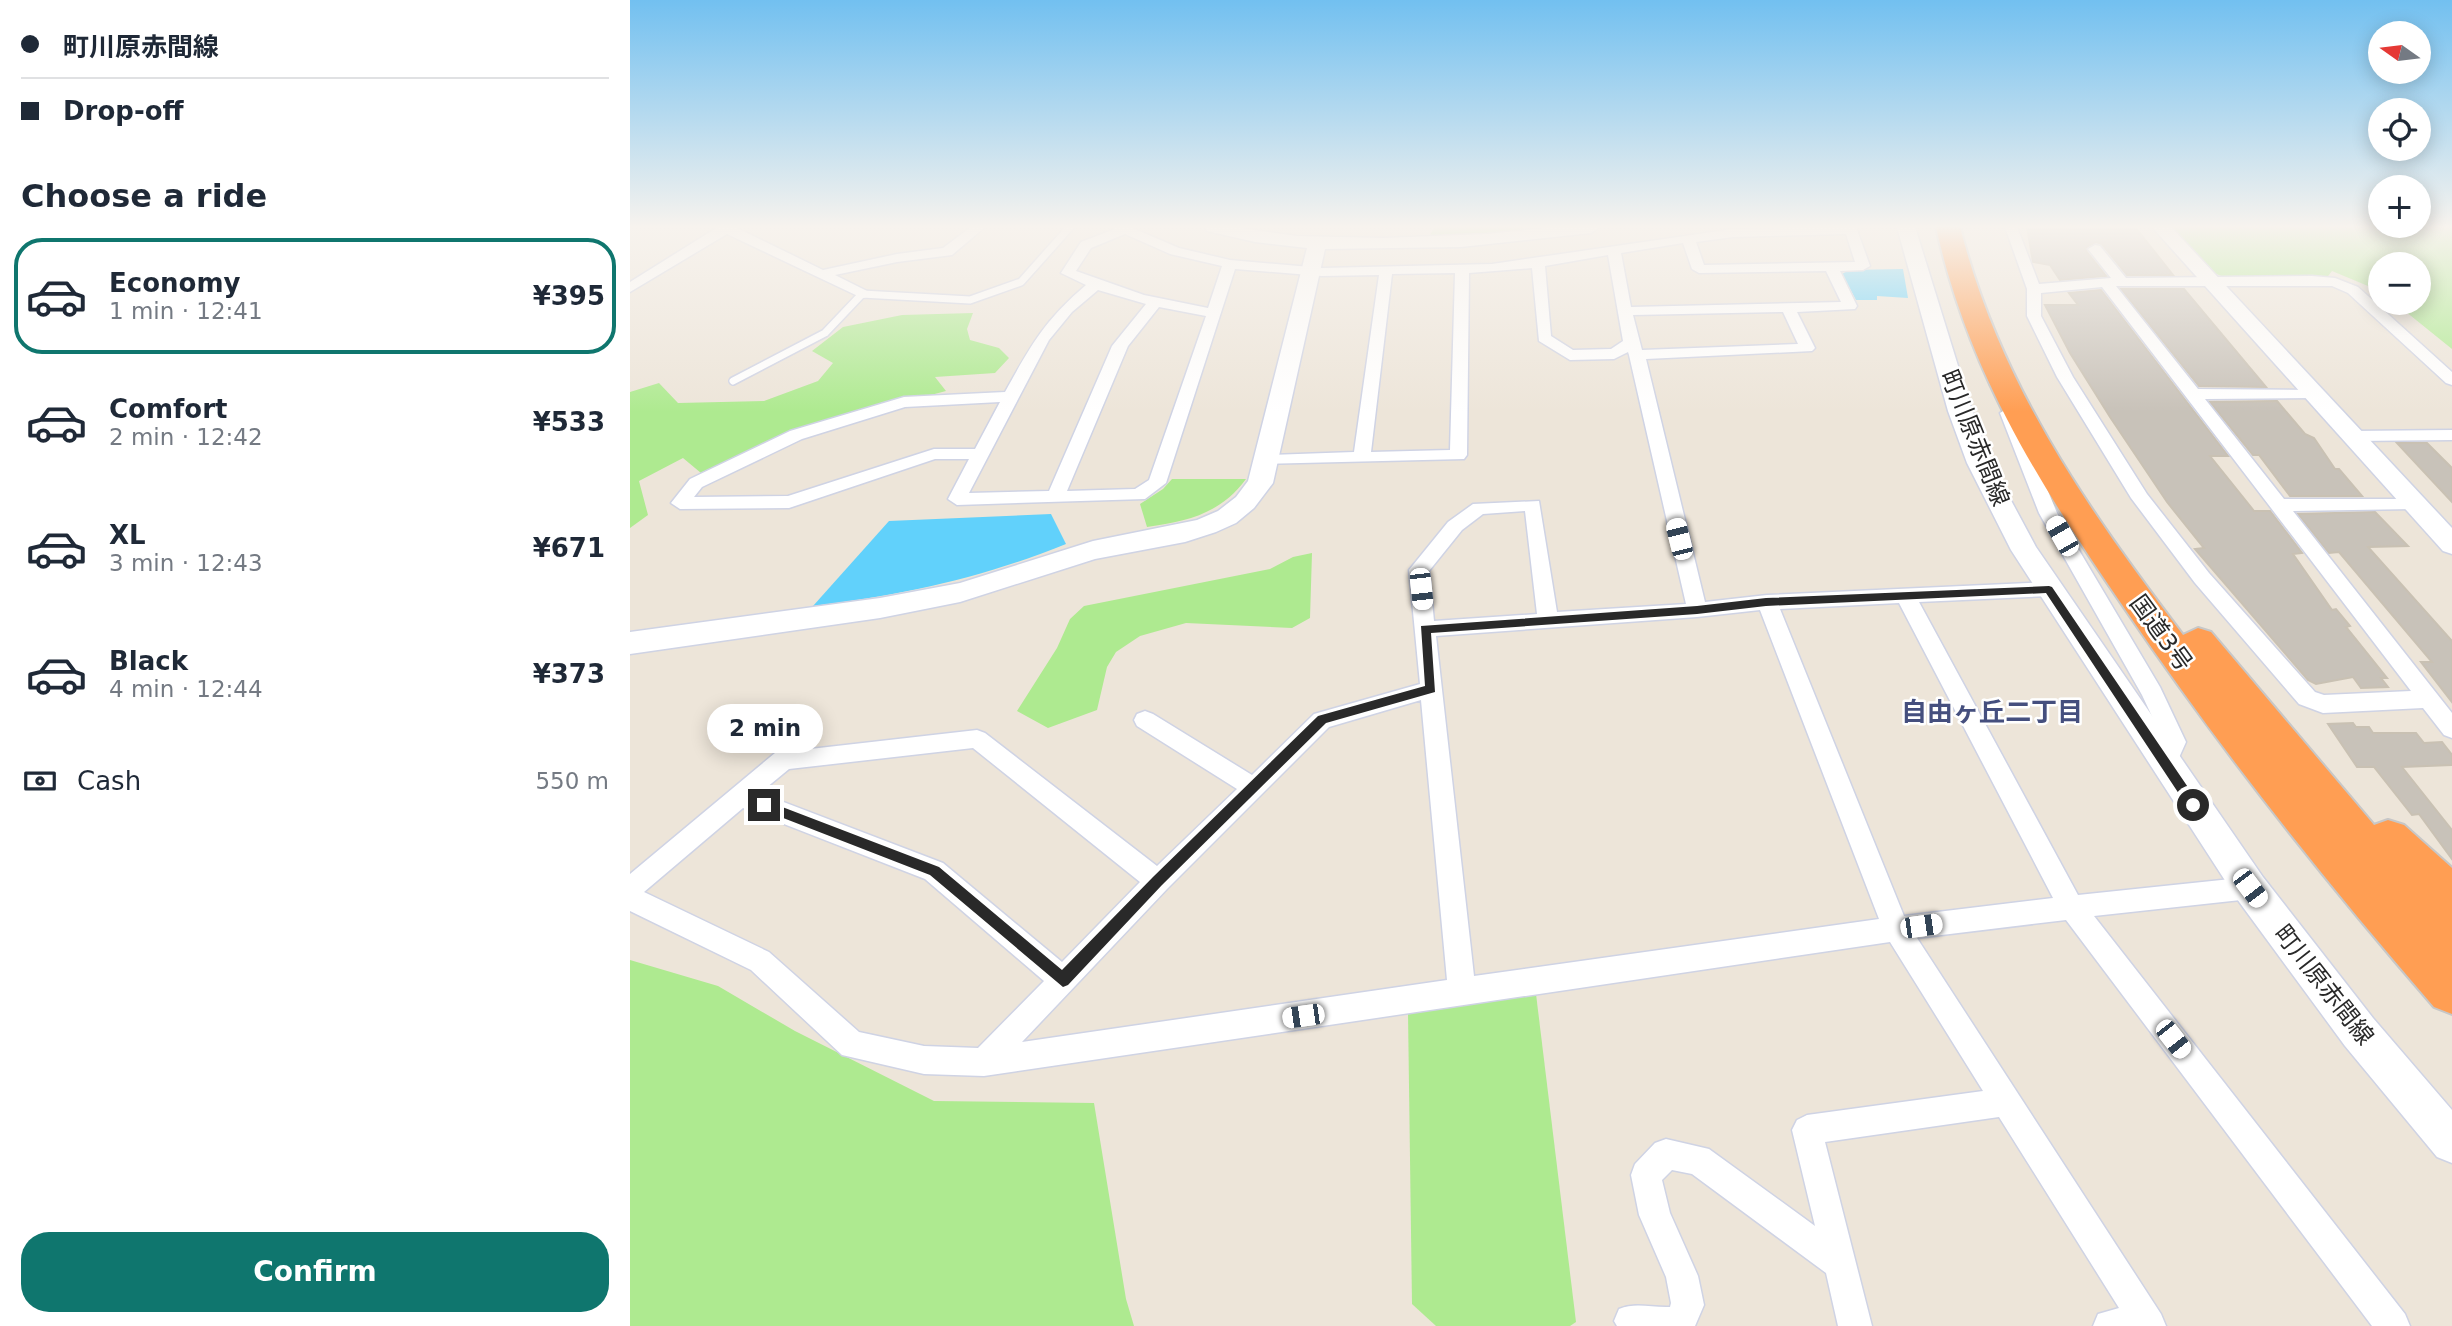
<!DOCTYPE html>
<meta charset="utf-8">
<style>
:root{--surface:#fff;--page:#f6f6f7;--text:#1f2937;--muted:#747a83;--line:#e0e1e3;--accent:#0f766e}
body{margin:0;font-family:"DejaVu Sans","Noto Sans JP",sans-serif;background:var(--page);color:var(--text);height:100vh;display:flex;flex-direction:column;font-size:26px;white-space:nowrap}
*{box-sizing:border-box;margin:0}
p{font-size:23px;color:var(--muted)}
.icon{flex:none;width:38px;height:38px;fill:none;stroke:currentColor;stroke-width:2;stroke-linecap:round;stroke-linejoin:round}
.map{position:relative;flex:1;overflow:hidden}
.side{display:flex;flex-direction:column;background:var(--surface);width:630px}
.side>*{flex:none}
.top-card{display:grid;align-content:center;height:154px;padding:0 21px;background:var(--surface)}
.needle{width:46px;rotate:284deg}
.buttons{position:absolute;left:1738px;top:21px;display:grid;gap:14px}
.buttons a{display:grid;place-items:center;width:63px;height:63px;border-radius:50%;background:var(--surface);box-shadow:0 4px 18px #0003;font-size:35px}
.end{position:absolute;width:32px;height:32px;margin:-16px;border:9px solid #292929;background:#fff;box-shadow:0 0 0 4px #fff}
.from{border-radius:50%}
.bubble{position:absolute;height:49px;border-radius:24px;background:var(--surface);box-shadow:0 4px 18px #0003;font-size:23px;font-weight:600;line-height:49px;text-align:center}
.car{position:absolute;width:21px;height:42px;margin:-21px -10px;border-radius:9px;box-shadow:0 0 5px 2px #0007;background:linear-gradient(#fff 24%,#345 0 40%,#fff 0 76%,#345 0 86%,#fff 0)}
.top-card b{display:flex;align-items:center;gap:24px;height:66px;font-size:26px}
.top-card b+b{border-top:2px solid var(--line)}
.top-card i{width:18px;height:18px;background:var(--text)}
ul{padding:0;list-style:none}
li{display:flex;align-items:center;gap:21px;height:116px;margin:0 14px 10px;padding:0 7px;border:4px solid transparent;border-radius:28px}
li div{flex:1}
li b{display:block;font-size:26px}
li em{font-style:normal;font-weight:600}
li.selected{border-color:var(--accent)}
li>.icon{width:63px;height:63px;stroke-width:1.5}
h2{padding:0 21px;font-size:32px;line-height:84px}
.pay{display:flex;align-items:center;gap:18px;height:77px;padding:0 21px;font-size:26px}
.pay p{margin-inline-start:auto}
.action{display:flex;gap:14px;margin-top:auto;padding:14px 21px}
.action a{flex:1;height:80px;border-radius:28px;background:var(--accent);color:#fff;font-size:28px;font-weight:600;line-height:80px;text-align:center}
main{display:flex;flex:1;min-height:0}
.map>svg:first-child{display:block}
.green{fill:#aeea90}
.water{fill:#61d1fb}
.building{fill:#c8c2b9;stroke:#c9c1b3;stroke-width:2}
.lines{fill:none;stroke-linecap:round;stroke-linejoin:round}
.lane-casing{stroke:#cfd3e4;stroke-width:10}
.street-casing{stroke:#cfd3e4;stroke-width:3}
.secondary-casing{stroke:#cfd3e4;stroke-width:3}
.highway-casing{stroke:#c7c7c7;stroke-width:4}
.lane{stroke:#fff;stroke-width:7}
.street{fill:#fff;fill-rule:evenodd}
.secondary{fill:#fff;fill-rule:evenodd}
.highway{fill:#ff9e53;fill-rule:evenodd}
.route{fill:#292929}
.labels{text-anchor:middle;stroke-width:5;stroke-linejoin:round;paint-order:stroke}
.street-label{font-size:24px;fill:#292929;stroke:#fff}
.neighbourhood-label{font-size:26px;font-weight:bold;fill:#454f7e;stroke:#fff}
</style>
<main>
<section class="side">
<div class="top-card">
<b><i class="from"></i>町川原赤間線</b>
<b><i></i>Drop-off</b>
</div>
<h2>Choose a ride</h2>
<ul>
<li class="selected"><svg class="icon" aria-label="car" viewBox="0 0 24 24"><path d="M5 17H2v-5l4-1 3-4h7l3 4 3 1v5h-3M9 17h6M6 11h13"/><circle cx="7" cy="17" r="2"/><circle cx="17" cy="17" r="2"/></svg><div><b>Economy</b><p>1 min · 12:41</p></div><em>¥395</em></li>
<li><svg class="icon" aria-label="car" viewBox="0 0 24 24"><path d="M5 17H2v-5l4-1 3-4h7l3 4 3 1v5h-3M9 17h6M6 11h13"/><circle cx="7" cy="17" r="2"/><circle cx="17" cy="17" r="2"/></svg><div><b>Comfort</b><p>2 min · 12:42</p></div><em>¥533</em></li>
<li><svg class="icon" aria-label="car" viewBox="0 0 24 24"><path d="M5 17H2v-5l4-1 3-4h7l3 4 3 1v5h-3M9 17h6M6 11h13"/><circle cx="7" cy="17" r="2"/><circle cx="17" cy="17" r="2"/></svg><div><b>XL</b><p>3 min · 12:43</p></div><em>¥671</em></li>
<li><svg class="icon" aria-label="car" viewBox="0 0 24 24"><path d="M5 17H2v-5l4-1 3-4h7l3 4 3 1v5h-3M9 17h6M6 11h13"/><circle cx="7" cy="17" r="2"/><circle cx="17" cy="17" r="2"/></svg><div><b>Black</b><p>4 min · 12:44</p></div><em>¥373</em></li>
</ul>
<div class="pay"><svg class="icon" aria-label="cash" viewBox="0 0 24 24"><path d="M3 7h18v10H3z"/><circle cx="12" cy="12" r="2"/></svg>Cash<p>550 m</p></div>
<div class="action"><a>Confirm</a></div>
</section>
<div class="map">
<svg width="1822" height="1326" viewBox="0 0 1822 1326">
<rect width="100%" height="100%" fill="#ede5d9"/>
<g class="green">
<polygon points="804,227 892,227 894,231 799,238"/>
<path d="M 1544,227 L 1822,227 L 1822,349 L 1765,303 L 1788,303 L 1788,264 L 1750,264 L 1750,291 L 1702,271 L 1692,284 C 1646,285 1592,290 1558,254 C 1549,245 1545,240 1544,227 Z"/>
<polygon points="343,313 337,329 340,340 369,348 379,358 365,373 305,377 316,391 150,435 71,473 53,458 9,481 18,515 0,528 0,392 29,383 48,403 134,401 188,381 203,363 182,351 213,327 272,315"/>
<path d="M 542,479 L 616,479 C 590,514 558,521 517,527 L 510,504 L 533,489 Z"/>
<polygon points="682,553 680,618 662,628 556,623 510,636 486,652 477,667 467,710 418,728 387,711 427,648 440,619 454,606 640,569 663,557"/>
<polygon points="0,960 88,986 165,1031 304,1101 464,1103 496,1299 504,1326 0,1326"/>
<polygon points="906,994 946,1322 940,1326 806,1326 782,1304 778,1013"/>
</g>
<g class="water">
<polygon points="1273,269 1278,298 1247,296 1247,300 1226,300 1212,274 1219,270"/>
<path d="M 421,514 L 436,544 C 352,578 273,595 183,606 L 259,521 Z"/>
</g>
<g class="building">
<polygon points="1397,227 1505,227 1543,275 1497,275 1472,244 1466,242 1457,247 1456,251 1476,276 1430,280 1420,265 1403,262"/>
<polygon points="1491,289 1554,289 1636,387 1569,386"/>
<polygon points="1471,290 1598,456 1580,456 1624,511 1640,511 1672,553 1663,554 1702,610 1706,609 1720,626 1716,627 1757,678 1751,678 1758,687 1731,688 1723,677 1686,684 1678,680 1565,549 1574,548 1537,502 1480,417 1440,353 1415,305 1448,305 1439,293"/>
<polygon points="1647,401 1675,434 1684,438 1705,469 1709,469 1732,496 1660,496 1629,455 1623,455 1580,402"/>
<polygon points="1767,443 1797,443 1822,468 1822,502"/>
<polygon points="1745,512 1778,546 1738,547 1822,641 1822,702 1791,662 1802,662 1709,552 1699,553 1668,514"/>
<polygon points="1723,723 1726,727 1739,727 1743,733 1786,733 1794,743 1812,742 1822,755 1822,765 1772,767 1822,830 1822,859 1789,814 1782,815 1744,767 1727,767 1698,724"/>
</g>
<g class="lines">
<defs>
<polyline id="lane" points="103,381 195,333 232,294 340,300 391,282 440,227"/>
<g id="street">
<polygon points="88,227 105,227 193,270 267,254 313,248 341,227 355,227 322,255 267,262 205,275 237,291 237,297 232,298 97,234 0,292 0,282"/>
<path d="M 484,227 L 500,227 L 549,248 L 600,260 L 692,268 L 862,264 L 1103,229 L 1226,227 L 1240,266 L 1233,270 L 1210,271 L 1227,306 L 1225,309 L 1167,312 L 1185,348 L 1182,351 L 1016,359 L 1075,602 L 1137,595 L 1419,582 L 1426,584 L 1429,589 L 1426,594 L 1419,596 L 1289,602 L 1448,895 L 1620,877 L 1629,880 L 1633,888 L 1629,896 L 1620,899 L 1464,916 L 1775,1314 L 1780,1326 L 1742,1326 L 1436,920 L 1287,938 L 1531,1314 L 1536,1326 L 1463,1326 L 1468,1314 L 1489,1308 L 1369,1117 L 1195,1142 L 1242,1326 L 1208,1326 L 1196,1273 L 1062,1174 L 1042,1170 L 1032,1180 L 1040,1213 L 1068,1276 L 1074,1305 L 1065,1326 L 987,1326 L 984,1321 L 989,1309 C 1006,1302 1022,1308 1040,1307 L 1041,1303 L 1036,1277 L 1009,1215 L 1001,1175 L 1005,1164 L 1025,1143 L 1036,1139 L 1079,1149 L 1185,1226 L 1162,1130 L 1167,1120 L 1177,1115 L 1353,1091 L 1260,942 L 354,1076 L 294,1074 L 212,1055 L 121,970 L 0,911 L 0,874 L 145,753 L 347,730 L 355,733 L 527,866 L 607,789 L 507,726 L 504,720 L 507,714 L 515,711 L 523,714 L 622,775 L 684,714 L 790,684 L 779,570 L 818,522 L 843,504 L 909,501 L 927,612 L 1056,604 L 999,355 L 998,352 L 984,359 L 940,360 L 909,341 L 902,268 L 839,273 L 837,455 L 834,459 L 631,464 L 628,460 L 631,456 L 637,455 L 724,452 L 749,275 L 692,276 L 605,269 L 536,483 L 515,499 L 327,505 L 318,499 L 339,459 L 305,459 L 159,508 L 50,509 L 41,503 L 60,479 L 160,431 L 274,397 L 375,392 C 401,345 414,321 456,285 L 431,273 L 451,242 L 485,229 ZM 495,234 L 540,254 L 592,266 L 578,308 L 514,295 L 446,271 L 461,248 ZM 1216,234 L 1225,262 L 1074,265 L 1066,242 L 1103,237 ZM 1053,243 L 1062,269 L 1069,273 L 1196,271 L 1211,302 L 1001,307 L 991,253 ZM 978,255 L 993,341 L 981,349 L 943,350 L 921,336 L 915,266 ZM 825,273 L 820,450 L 741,452 L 762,274 ZM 468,290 L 516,304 L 482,346 L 419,491 L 339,493 L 419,340 L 442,312 ZM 529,307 L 576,316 L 519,480 L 505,489 L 437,491 L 498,346 ZM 1153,312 L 1168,344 L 1012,350 L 1003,315 ZM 370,402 L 345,449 L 304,449 L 158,496 L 64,497 L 72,487 L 172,439 L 275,407 ZM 895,511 L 907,614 L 804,621 L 799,571 L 832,530 L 853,514 ZM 1269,603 L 1423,898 L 1274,916 L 1150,609 ZM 1130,610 L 1249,919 L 844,976 L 806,636 L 1067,617 ZM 791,700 L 817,980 L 392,1042 L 537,889 L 699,727 ZM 343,748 L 510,882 L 432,962 L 313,863 L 130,793 L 159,769 ZM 113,808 L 295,879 L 414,981 L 348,1048 L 294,1046 L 229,1032 L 139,952 L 14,892 Z"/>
<path d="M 1375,227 L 1387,227 L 1409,284 L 1481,278 L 1458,249 L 1465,245 L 1470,246 L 1496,278 L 1682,276 L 1705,278 L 1728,287 L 1822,372 L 1822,385 L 1816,383 L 1718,293 L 1702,286 L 1486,286 L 1568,389 L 1689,390 L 1691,393 L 1689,396 L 1683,398 L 1575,399 L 1654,499 L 1789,499 L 1792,503 L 1789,507 L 1783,509 L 1663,511 L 1822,713 L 1822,738 L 1814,735 L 1793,708 L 1693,713 L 1669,704 L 1565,583 L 1501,498 L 1427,377 L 1397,316 L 1397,289 ZM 1472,287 L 1781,691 L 1694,695 L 1685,692 L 1579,573 L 1517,494 L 1443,377 L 1411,316 L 1411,293 Z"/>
<polygon points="1378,408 1386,413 1427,513 1530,687 1556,742 1543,771 1535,773 1527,771 1524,764 1534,742 1512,695 1409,513 1370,413"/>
<polygon points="1822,430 1822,440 1723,441 1715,436 1723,431"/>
</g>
<g id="secondary">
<polygon points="574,227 603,227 667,236 753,238 857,234 926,227 970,227 961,233 831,247 695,249 643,483 624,508 606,523 586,532 555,542 465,559 330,602 250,618 0,654 0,632 250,598 330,583 463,541 567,520 588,511 606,497 618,481 677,248 625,242 577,231"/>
<polygon points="1267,227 1285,227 1342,411 1361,463 1406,547 1633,877 1743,1018 1822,1110 1822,1163 1807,1157 1715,1046 1607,899 1381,550 1337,463 1318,411"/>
<polygon points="1522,227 1541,227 1822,528 1822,554 1813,551"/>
</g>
<path id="highway" d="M 1306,227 L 1330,227 C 1370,385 1456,507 1553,635 L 1568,628 L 1581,632 L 1744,825 L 1758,820 L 1774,825 L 1822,868 L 1822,1014 L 1804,1007 C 1694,880 1590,749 1495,609 C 1411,486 1339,375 1306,227 Z"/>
</defs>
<use href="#lane" class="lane-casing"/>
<use href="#street" class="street-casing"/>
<use href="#secondary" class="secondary-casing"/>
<use href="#highway" class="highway-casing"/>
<use href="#lane" class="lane"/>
<use href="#street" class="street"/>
<use href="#secondary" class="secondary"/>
<use href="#highway" class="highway"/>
</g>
<linearGradient id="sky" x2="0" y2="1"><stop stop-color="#72c0f0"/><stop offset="0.55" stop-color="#f7f3ee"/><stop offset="1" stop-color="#f7f3ee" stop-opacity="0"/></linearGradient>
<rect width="1822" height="412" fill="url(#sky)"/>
<polygon class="route" points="1419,586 1422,587 1568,802 1568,809 1559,809 1416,593 1136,606 1067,614 801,633 805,692 696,723 532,885 438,985 433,987 300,875 130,809 128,805 134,800 309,867 432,970 523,877 688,716 795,686 791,626 1067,606 1136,598"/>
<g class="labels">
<g class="street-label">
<text transform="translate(1345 438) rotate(68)" y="8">町川原赤間線</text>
<text transform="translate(1531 633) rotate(54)" y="8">国道3号</text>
<text transform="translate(1694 985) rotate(52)" y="8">町川原赤間線</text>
</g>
<g class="neighbourhood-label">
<text x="1362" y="721">自由ヶ丘二丁目</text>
</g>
</g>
</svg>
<div class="buttons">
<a><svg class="needle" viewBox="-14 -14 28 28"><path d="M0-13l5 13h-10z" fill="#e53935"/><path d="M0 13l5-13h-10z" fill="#747a83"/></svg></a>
<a><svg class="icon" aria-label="locate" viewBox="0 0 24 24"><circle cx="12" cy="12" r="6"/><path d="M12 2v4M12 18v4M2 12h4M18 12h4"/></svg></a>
<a>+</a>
<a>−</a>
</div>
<i class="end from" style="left:1563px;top:805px"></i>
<i class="end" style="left:134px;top:805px"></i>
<div class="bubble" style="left:77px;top:704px;width:116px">2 min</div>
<i class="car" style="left:1432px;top:536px;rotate:330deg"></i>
<i class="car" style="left:1049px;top:539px;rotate:346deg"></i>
<i class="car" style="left:791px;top:589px;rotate:174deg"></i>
<i class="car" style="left:1620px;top:888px;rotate:143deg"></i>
<i class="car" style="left:1291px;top:926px;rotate:82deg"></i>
<i class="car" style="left:673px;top:1016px;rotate:262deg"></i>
<i class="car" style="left:1543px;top:1039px;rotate:142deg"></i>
</div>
</main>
